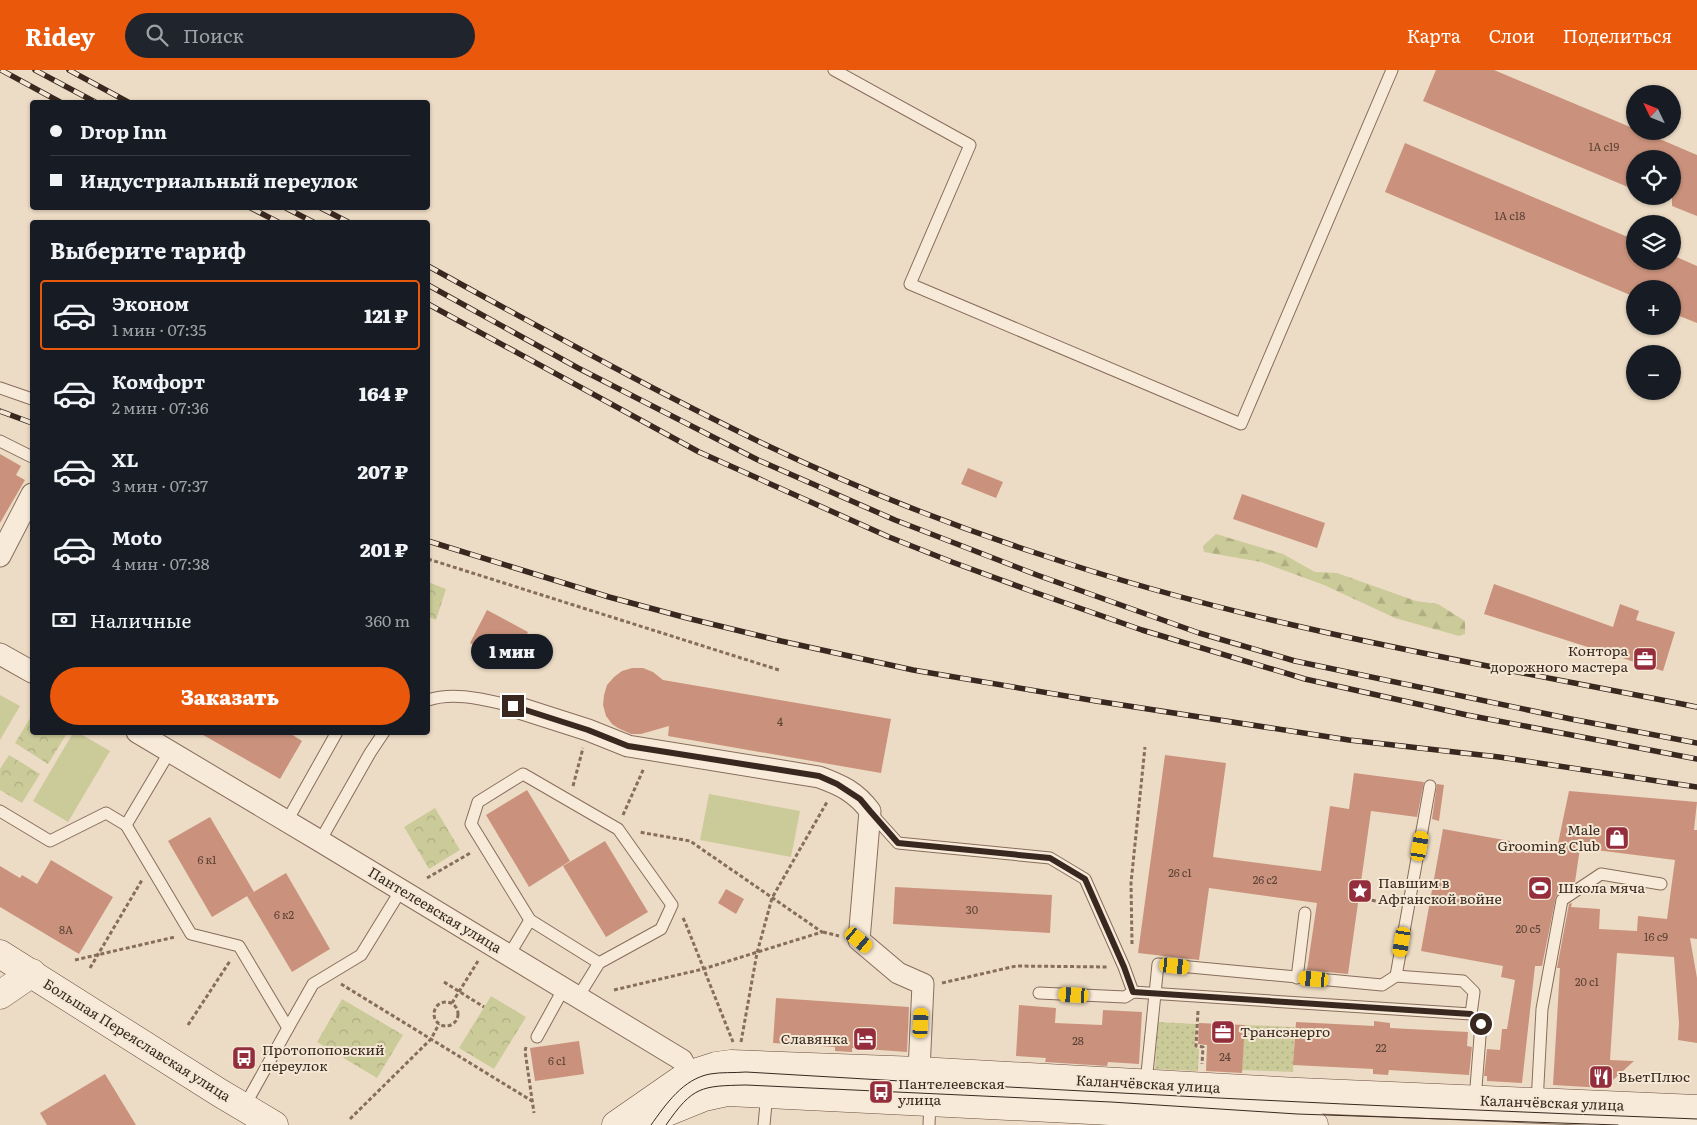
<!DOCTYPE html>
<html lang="ru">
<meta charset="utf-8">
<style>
:root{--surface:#171b24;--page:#20242c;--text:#f1f3f6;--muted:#9ea1a6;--line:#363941;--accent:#ea580c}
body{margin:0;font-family:Literata,serif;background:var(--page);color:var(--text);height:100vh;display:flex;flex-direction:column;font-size:19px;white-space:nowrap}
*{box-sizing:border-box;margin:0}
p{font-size:16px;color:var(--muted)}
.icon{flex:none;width:28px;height:28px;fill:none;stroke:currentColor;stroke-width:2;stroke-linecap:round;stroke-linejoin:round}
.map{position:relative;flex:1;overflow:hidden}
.panel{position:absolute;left:30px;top:150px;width:400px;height:515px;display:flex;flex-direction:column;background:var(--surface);border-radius:5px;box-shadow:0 1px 4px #0004}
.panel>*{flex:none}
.top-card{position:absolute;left:30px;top:30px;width:400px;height:110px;border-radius:5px;box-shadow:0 1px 4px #0004;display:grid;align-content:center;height:110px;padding:0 20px;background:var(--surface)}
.needle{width:32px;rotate:313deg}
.buttons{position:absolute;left:1626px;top:15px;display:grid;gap:10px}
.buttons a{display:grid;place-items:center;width:55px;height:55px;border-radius:50%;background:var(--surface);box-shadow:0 1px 4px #0004;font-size:25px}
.end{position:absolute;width:22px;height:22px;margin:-11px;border:6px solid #38281f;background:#fff;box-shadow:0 0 0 2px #fff}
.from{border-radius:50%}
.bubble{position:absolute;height:35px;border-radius:18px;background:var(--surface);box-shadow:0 1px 4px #0004;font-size:16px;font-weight:800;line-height:35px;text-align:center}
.car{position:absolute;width:15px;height:30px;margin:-15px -8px;border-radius:6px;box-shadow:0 0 4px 1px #0007;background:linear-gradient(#f5c518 24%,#345 0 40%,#f5c518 0 76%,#345 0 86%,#f5c518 0)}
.top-card b{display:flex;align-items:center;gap:18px;height:48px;font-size:19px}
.top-card b+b{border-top:1px solid var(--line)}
.top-card i{width:12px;height:12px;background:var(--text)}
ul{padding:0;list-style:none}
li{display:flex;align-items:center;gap:15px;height:70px;margin:0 10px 8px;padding:0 10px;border:2px solid transparent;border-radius:5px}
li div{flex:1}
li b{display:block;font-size:19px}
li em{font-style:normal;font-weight:800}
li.active{border-color:var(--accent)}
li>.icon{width:45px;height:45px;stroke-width:1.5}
h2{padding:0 20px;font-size:22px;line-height:60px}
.pay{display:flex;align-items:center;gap:12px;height:55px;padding:0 20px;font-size:19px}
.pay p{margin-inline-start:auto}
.cta{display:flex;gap:10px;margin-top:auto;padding:10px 20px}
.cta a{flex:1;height:58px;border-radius:30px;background:var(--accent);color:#fff;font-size:20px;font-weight:800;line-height:58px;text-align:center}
header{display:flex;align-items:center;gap:30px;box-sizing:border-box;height:70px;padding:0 25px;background:var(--accent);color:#fff}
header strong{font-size:24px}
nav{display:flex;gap:28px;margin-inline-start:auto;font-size:18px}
.search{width:350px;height:45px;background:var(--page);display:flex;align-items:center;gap:12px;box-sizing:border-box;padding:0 18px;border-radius:28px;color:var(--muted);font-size:19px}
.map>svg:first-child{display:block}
.grass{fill:url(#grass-dots)}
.forest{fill:url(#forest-firs)}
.park{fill:url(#park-crowns)}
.garden{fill:#cbca99}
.building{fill:#ca927c}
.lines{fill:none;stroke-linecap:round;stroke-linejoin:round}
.service-casing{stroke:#876d5c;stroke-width:13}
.minor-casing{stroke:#876d5c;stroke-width:23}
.tertiary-casing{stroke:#876d5c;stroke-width:29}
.secondary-casing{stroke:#694e3f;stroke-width:29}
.path{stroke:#876d5c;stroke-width:3;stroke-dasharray:4 2.5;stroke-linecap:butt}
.service{stroke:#f8ead8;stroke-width:11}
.minor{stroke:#f8ead8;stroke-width:21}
.tertiary{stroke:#f8ead8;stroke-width:28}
.secondary{stroke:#f8ead8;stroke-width:28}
.tram{stroke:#38281f;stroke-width:1}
.rail-casing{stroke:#38281f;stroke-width:5.5}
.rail{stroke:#f4e7d4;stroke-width:4;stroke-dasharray:11;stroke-linecap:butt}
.route{stroke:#38281f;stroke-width:6}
.labels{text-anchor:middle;stroke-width:4;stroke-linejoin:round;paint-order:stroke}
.number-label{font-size:11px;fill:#5c4236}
.poi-label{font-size:14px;fill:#38281f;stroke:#f4e7d4;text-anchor:start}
.street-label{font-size:14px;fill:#38281f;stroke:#f4e7d4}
</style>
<header>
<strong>Ridey</strong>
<div class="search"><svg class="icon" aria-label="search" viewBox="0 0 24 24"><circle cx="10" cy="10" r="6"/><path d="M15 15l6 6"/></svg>Поиск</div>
<nav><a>Карта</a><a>Слои</a><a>Поделиться</a></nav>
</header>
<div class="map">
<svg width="1697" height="1055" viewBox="0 0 1697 1055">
<defs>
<pattern id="grass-dots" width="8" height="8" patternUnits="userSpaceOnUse" patternTransform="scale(1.25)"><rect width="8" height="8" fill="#cbca99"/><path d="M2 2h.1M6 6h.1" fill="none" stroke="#afae83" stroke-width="1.8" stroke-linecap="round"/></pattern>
<pattern id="forest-firs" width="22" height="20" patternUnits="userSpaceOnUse" patternTransform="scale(1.25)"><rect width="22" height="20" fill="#cbca99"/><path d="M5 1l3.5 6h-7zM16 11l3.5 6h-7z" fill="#afae83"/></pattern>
<pattern id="park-crowns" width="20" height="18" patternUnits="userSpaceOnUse" patternTransform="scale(1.25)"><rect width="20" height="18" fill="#cbca99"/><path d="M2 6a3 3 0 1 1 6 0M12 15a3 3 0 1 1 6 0" fill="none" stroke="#afae83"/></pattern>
</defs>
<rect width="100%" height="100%" fill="#eddcc5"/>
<g class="grass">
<polygon points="1158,952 1196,954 1195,978 1199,979 1198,1001 1155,999"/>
<polygon points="1245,955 1295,957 1293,1002 1242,1000"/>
</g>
<polygon class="forest" points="1216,464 1283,484 1315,502 1337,503 1416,531 1438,534 1465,551 1465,564 1459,566 1395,548 1324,515 1261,492 1204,482 1203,476"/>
<g class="park">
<polygon points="428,512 446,519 436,550 428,547"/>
<polygon points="32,645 32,662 62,663 66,665 48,694 15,673"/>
<polygon points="9,685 40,704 22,733 0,720 0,699"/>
<polygon points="435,738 460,780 429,799 404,757"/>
<polygon points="491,926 526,947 494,999 459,978"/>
<polygon points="342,929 403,965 377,1008 317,972"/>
</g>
<g class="garden">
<polygon points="0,625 20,636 0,670"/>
<polygon points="73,663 79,663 110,681 68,752 33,731"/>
<polygon points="709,724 800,741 791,787 700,770"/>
</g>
<g class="building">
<polygon points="1436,0 1494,0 1635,59 1635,61 1641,61 1697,85 1697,146 1672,136 1672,89 1635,89 1635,120 1423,31"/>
<polygon points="1405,73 1635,170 1635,191 1672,191 1672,185 1697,196 1697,253 1672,243 1672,219 1635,219 1635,227 1385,122"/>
<polygon points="0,384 21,396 16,405 25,410 0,453"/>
<polygon points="968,398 1003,412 996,428 961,414"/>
<polygon points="1242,424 1325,453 1317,478 1233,449"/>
<polygon points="1494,514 1613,557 1620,534 1639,541 1636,550 1675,562 1663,601 1484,544"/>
<polygon points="487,540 528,562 511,595 470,573"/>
<polygon points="632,598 643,598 653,602 663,610 891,649 881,703 668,666 669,656 641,664 631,664 618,658 612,654 606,646 603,635 604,625 607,615 614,607 622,601"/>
<polygon points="198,662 288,662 302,671 280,709"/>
<polygon points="1165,685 1226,693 1213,787 1321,801 1330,736 1349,739 1354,703 1424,712 1417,747 1371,741 1348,904 1307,900 1317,833 1209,818 1199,890 1138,883"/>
<polygon points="1437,714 1444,715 1439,751 1432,749"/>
<polygon points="527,720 570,791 529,817 486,745"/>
<polygon points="1569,721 1697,732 1694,760 1697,760 1697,869 1690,868 1697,908 1697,973 1678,970 1679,953 1674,887 1617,883 1610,990 1634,991 1604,1018 1553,1015 1560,898 1557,898 1569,834 1572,833 1571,837 1600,839 1599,859 1637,861 1638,846 1667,849 1675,790 1580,778 1575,812 1556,826 1542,896 1535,896 1522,1013 1487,1011 1487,1006 1484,1006 1487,979 1500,980 1502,959 1507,959 1515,910 1501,907 1503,896 1421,881 1443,759 1510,771 1509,775 1556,783"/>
<polygon points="210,747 254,822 212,847 168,771"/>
<polygon points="605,771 648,842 606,867 563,796"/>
<polygon points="51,790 113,827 79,884 0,837 0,796 20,808 22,805 37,814"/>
<polygon points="286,803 330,879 292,902 247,826"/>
<polygon points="895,817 1052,825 1050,863 893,854"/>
<polygon points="726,819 744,829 736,844 718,833"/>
<polygon points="776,928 909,937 907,982 852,978 852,982 835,981 835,977 773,973"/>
<polygon points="1019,935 1056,938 1055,953 1102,955 1103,940 1142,942 1139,994 1108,992 1107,996 1045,992 1046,988 1016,986"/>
<polygon points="1374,951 1390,953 1390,958 1468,962 1467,976 1472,977 1469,1005 1389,1000 1388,1005 1373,1004 1373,999 1293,995 1296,952 1374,956"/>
<polygon points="1199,953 1245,955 1242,1003 1206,1001 1207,975 1198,974"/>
<polygon points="579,971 584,1004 535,1011 530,978"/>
<polygon points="105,1004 136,1055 47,1055 40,1043"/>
</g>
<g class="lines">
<defs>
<g id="service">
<polyline points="834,0 970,75 910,214 1241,354 1392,0"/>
<polyline points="0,318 32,329"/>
<polyline points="0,371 32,387"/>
<path d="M 428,630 C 455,621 485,630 513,636"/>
<polyline points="0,741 50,771 106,743 126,755 191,864 239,876 288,958 244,1037"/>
<polyline points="870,742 898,773 1050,788 1085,809 1124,897 1133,922"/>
<polyline points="287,751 337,662"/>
<polyline points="126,755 170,681"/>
<polyline points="320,771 370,683 384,662"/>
<polyline points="509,885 530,850"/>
<polyline points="1396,906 1430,716"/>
<polyline points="1297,908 1305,843"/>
<polyline points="1039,923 1125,927 1133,922 1471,944 1481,954 1475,1030"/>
<polyline points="578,927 599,893 661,859 672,835 618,759 523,704 478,732 471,754 530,850 599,893"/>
<polyline points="288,958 313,914 361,885 401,820"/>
<polyline points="537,967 564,918"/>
<polyline points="725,1009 746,1008 1297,1037 1697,1054"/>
<polyline points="1146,1013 1158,894 1382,915 1396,906 1463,911 1474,922 1471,944"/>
<polyline points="1537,1033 1542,939 1562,830 1601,804 1661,814"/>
<polyline points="764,1055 767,1023"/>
<polyline points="929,1055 930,1032"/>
</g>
<g id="minor">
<polyline points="0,486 32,424"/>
<polyline points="0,584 32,602"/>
<path d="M 513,636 L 588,660 L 628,676 L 819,707 C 841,715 856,722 870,741 L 859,870 L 898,903 L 923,914 L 919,1001"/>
<path d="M 137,662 L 320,771 L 682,990 C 687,999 691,1008 684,1018"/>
</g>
<polyline id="tertiary" points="0,925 32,903"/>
<g id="secondary">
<polyline points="0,884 220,1023 274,1055"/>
<polyline points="616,1055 688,1005 716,996 731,994 919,1001 1298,1022 1697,1039"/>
<polyline points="635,1055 704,1027 727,1022 1110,1041 1314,1055"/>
</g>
</defs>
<use href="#service" class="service-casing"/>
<use href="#minor" class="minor-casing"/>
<use href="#tertiary" class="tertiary-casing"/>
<use href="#secondary" class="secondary-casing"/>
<g class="path">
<polyline points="428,489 779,600"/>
<polyline points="573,716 583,678"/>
<polyline points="623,745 644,698"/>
<polyline points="427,808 472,782"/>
<polyline points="1359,828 1393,834"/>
<polyline points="683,848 685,852 733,972"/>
<polyline points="823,862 839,866"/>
<polyline points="1132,874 1131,813 1145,677"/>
<polyline points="75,890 175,867"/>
<polyline points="90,898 142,810"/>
<polyline points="444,912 484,937"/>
<polyline points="942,913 1016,896 1109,897"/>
<polyline points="341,914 532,1031"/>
<polyline points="614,920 703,899 822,862 690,771 639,762"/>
<circle cx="446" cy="944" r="12"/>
<polyline points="452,933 478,891"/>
<polyline points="1198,941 1196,976 1203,977 1202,994"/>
<polyline points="188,955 230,891"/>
<polyline points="741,972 757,883 772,828 827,732"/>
<polyline points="526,977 525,981 534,1043"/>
<polyline points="350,1049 431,969 439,954"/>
</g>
<use href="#service" class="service"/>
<use href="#minor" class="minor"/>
<use href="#tertiary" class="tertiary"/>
<use href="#secondary" class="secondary"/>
<g class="tram">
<path d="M 651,1055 C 666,1034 683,1009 710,1004 C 721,1002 734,1003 746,1002 C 1063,1021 1380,1037 1697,1049"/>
<path d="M 666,1055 C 693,1016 701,1016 746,1015 L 1111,1032 L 1297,1044 L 1618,1055"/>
</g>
<defs>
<g id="rail">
<polyline points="1,0 60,32"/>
<polyline points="35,0 95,32"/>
<polyline points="69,0 128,32"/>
<polyline points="251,138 278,152"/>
<polyline points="286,138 313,152"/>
<polyline points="321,138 348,152"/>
<path d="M 428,196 C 539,257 650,319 764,374 C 854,417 947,454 1042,485 C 1255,557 1477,593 1697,637"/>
<polyline points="428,215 578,298 758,390 895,450 1037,505 1199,563 1295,591 1571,649 1697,673"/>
<polyline points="428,234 699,382 889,467 952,492 1031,521 1142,560 1305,609 1467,645 1697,689"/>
<polyline points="0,341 32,353"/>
<polyline points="428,471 609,527 687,548 781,571 913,600 1096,631 1349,670 1499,687 1697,717"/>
</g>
</defs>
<use href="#rail" class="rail-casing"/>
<use href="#rail" class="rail"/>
</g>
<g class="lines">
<polyline class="route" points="513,636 588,660 628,676 819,706 837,714 860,729 870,741 898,773 1050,788 1085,809 1124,897 1133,922 1471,944 1481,954"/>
</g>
<defs>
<symbol id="office-square" viewBox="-11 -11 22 22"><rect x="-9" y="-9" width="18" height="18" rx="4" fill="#942e3c" stroke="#f4e7d4"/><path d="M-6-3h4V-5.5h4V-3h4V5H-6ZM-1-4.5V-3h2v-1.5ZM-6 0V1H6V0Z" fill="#fff"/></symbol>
<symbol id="shop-square" viewBox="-11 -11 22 22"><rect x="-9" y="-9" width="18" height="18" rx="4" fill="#942e3c" stroke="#f4e7d4"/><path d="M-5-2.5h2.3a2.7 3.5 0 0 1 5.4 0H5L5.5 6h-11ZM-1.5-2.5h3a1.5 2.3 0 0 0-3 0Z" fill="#fff"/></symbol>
<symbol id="stadium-square" viewBox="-11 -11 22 22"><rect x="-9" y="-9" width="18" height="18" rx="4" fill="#942e3c" stroke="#f4e7d4"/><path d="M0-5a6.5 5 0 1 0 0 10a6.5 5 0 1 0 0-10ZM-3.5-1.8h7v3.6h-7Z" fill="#fff"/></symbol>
<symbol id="sight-square" viewBox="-11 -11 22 22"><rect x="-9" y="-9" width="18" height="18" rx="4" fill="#942e3c" stroke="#f4e7d4"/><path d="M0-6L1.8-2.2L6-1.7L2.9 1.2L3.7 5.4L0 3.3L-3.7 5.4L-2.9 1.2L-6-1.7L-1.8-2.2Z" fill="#fff"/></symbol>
<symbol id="hotel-square" viewBox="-11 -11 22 22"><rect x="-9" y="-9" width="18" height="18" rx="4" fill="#942e3c" stroke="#f4e7d4"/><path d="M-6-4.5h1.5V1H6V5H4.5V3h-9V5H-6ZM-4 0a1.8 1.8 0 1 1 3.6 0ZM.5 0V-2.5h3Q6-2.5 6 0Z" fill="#fff"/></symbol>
<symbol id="bus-square" viewBox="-11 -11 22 22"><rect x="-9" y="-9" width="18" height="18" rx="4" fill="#942e3c" stroke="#f4e7d4"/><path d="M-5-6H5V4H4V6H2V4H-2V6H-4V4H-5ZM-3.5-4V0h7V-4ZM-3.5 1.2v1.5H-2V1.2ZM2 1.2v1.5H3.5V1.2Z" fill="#fff"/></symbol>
<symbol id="restaurant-square" viewBox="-11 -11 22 22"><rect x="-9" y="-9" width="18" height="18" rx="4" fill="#942e3c" stroke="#f4e7d4"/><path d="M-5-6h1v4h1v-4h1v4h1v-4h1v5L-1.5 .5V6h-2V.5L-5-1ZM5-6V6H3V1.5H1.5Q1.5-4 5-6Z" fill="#fff"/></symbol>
</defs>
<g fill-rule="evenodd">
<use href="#office-square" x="1631" y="575" width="28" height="28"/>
<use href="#shop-square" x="1603" y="754" width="28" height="28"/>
<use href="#stadium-square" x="1526" y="804" width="28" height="28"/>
<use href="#sight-square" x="1346" y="807" width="28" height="28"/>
<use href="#office-square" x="1209" y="948" width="28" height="28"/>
<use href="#hotel-square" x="851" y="955" width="28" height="28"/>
<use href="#bus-square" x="230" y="974" width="28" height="28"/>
<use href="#restaurant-square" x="1587" y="993" width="28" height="28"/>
<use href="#bus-square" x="867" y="1008" width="28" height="28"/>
</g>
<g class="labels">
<g class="number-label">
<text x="1604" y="81">1А с19</text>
<text x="1510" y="150">1А с18</text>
<text x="780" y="656">4</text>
<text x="207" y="794">6 к1</text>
<text x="1180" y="807">26 с1</text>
<text x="1265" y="814">26 с2</text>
<text x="972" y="844">30</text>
<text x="284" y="849">6 к2</text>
<text x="1528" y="863">20 с5</text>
<text x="66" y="864">8А</text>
<text x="1656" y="871">16 c9</text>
<text x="1587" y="916">20 с1</text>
<text x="1078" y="975">28</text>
<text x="1381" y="982">22</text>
<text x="1225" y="991">24</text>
<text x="557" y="995">6 с1</text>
</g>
<g class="poi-label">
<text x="1628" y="586" text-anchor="end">Контора<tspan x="1628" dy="16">дорожного мастера</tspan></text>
<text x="1600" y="765" text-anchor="end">Male<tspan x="1600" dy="16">Grooming Club</tspan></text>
<text x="1378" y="818">Павшим в<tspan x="1378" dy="16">Афганской войне</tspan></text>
<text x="1558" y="823">Школа мяча</text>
<text x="1240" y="967">Трансэнерго</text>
<text x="848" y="974" text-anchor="end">Славянка</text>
<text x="262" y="985">Протопоповский<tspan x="262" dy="16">переулок</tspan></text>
<text x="1618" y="1012">ВьетПлюс</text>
<text x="898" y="1019">Пантелеевская<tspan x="898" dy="16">улица</tspan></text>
</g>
<g class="street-label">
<text transform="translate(435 840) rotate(31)" y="5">Пантелеевская улица</text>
<text transform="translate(137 970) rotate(32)" y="5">Большая Переяславская улица</text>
<text transform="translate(1148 1014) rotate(3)" y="5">Каланчёвская улица</text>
<text transform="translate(1552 1033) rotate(2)" y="5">Каланчёвская улица</text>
</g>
</g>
</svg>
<div class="buttons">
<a><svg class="needle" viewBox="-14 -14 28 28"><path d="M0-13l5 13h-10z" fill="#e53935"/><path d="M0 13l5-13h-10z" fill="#9ea1a6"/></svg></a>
<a><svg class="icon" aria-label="locate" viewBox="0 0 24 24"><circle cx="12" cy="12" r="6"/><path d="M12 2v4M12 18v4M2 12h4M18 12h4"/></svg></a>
<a><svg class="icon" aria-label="layers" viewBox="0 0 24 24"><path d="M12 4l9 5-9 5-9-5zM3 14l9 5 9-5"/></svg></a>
<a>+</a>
<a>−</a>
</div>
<i class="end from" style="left:1481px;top:954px"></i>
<i class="end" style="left:513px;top:636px"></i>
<div class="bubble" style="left:471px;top:564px;width:82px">1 мин</div>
<i class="car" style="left:1420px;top:776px;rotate:10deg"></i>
<i class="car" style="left:859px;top:870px;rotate:130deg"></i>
<i class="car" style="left:1402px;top:872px;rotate:190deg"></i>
<i class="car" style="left:1175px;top:896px;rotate:96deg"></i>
<i class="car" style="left:1314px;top:909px;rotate:275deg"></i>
<i class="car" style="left:1074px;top:925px;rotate:273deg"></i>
<i class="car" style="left:921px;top:953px;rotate:3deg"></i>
<div class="top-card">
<b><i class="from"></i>Drop Inn</b>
<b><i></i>Индустриальный переулок</b>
</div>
<section class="panel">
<h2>Выберите тариф</h2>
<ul>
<li class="active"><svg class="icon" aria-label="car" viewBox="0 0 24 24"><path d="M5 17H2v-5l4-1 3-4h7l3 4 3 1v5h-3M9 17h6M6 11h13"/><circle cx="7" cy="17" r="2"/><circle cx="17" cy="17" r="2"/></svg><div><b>Эконом</b><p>1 мин · 07:35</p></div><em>121 ₽</em></li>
<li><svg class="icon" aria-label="car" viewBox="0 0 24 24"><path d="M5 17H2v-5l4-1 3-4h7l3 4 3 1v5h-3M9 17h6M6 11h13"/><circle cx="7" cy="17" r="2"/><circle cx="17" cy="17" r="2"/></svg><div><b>Комфорт</b><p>2 мин · 07:36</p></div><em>164 ₽</em></li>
<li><svg class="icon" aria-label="car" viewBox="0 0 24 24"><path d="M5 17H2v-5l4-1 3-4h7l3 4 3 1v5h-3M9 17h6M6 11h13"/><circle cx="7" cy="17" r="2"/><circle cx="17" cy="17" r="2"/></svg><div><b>XL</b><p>3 мин · 07:37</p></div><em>207 ₽</em></li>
<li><svg class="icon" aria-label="car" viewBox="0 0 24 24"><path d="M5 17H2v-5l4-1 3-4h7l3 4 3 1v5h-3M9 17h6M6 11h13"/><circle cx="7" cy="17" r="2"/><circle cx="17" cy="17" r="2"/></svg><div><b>Moto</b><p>4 мин · 07:38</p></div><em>201 ₽</em></li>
</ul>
<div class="pay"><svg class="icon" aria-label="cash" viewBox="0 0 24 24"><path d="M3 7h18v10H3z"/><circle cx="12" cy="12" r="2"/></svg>Наличные<p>360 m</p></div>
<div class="cta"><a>Заказать</a></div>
</section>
</div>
